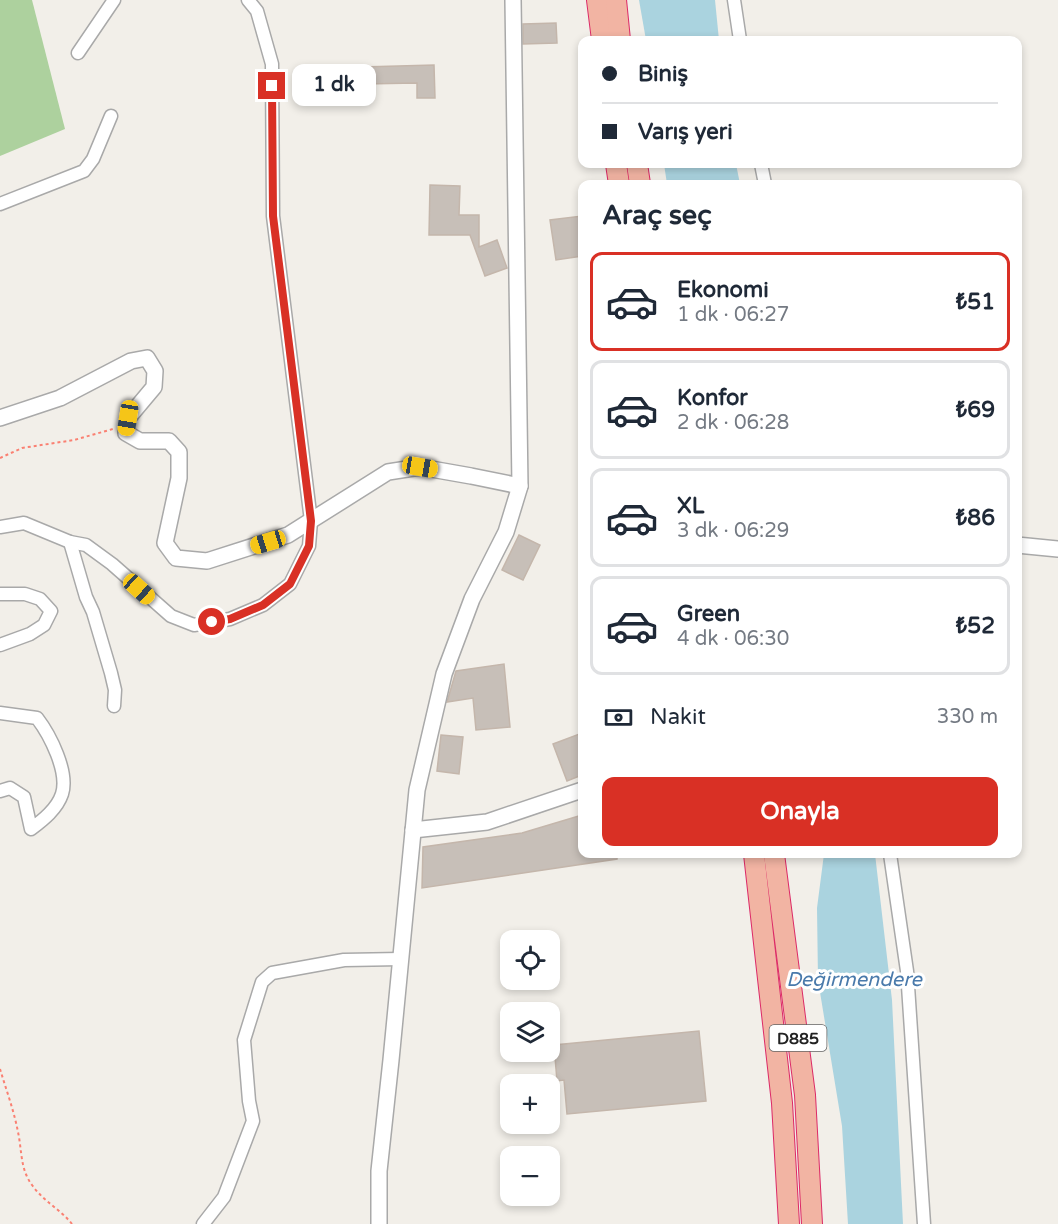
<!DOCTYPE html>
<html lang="tr">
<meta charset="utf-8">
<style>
:root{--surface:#fff;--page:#f2f2f3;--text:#1f2937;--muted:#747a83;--line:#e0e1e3;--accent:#d93025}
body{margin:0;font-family:"Varela Round",sans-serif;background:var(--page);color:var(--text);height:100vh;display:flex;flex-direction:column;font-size:22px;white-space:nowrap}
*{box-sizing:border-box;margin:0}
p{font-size:20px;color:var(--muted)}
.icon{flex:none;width:33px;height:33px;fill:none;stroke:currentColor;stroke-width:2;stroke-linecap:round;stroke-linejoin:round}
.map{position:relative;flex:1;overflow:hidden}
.details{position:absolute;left:578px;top:180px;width:444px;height:678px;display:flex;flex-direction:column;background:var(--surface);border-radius:12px;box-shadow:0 3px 9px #0003}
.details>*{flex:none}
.hud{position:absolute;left:578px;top:36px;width:444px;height:132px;border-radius:12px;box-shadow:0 3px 9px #0003;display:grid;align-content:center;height:132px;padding:0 24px;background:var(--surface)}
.controls{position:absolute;left:500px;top:930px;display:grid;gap:12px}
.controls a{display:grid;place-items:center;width:60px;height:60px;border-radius:12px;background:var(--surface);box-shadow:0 3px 9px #0003;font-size:30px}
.end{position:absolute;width:27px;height:27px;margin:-14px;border:8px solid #d93025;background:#fff;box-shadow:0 0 0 3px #fff}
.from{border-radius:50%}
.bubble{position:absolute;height:42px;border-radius:12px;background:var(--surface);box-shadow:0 3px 9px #0003;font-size:20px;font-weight:700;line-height:42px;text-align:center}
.car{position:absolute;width:18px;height:36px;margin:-18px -9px;border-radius:8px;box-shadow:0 0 4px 2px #0007;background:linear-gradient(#f5c518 24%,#345 0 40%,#f5c518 0 76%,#345 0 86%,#f5c518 0)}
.hud b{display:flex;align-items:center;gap:21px;height:57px;font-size:22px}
.hud b+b{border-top:2px solid var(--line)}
.hud i{width:15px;height:15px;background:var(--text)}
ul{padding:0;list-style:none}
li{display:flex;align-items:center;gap:18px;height:99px;margin:0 12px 9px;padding:0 12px;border:3px solid var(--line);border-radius:12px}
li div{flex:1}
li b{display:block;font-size:22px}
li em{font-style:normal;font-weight:700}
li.on{border-color:var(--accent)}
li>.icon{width:54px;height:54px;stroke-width:1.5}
h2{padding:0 24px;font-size:27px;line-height:72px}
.pay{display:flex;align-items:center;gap:15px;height:66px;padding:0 24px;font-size:22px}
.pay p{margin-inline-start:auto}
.button{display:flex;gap:12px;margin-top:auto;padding:12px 24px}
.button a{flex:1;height:69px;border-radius:12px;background:var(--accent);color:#fff;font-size:24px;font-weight:700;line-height:69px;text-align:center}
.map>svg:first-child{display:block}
.forest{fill:#add19e}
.water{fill:#aad3df}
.building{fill:#c7bfb8;stroke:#c4b6ab;stroke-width:1.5}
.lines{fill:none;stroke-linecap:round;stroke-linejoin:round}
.minor-casing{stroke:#a9a9a9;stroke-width:15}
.tertiary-casing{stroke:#a9a9a9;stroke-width:18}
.trunk-casing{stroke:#dc2a67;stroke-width:22}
.path{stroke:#fa8072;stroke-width:2;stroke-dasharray:3 3;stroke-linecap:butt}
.minor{stroke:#fff;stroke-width:12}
.tertiary{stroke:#fff;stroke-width:15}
.trunk{stroke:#f2b4a3;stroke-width:20}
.route{stroke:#d93025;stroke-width:8}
.labels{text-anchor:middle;stroke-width:6;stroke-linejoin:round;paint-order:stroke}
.shield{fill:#fff;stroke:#646464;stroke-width:1.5}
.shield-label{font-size:16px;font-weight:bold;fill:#222}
.water-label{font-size:20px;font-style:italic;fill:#4a7aab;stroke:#fff}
</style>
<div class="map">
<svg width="1058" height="1224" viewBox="0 0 1058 1224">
<rect width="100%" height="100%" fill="#f2efe9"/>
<polygon class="forest" points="0,0 32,0 65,129 0,156"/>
<g class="water">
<polygon points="639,0 715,0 719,40 646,40"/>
<polygon points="664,164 736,164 740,184 667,184"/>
<polygon points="824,854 875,854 892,1000 903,1224 848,1224 842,1126 818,980 817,908"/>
</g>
<g class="building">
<polygon points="556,23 557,43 523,44 523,24"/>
<polygon points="434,65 435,98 417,98 417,83 363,84 362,67"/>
<polygon points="430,185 460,186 459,215 479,215 479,247 497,240 507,268 485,276 470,235 429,235"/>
<polygon points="582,216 582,256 556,260 550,220"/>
<polygon points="519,535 540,545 523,580 502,570"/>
<polygon points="504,664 510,727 476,730 473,698 447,702 456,671"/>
<polygon points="582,733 582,775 567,781 553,744"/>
<polygon points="441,735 463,737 459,774 437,771"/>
<polygon points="582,815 582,854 617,854 617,859 422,888 423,847 522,833"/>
<polygon points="699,1031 706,1101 567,1114 564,1080 557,1081 554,1045"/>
</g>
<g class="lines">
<defs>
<g id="minor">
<polyline points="734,0 740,40"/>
<polyline points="78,53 114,0"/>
<polyline points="761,164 765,184"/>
<polyline points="0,204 84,171 93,159 111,116"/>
<polyline points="0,527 24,523 70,542 86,545 112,564 171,616 194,625 230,619 263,605 290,584 309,546 311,521 273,216 272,64 257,11 248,0"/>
<polyline points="70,542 86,597 93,612 111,673 115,690 114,706"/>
<polyline points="0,594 25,594 40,599 51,611 44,625 30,634 0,645"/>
<path d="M 0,713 L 37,718 C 50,735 69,772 62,794 C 57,809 43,820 31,829 L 24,797 L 10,788 L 0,791"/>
<polyline points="890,854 907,971 924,1224"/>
<polyline points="203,1224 224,1197 253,1121 249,1101 244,1040 262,982 272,973 344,960 401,959"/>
</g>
<g id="tertiary">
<polyline points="0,418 60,398 131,361 147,358 155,371 154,387 128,418 126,433 140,441 169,441 179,452 179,478 165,543 176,558 207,561 288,535 388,472 420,467 471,476 520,486"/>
<polyline points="1017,545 1058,549"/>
<polyline points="413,830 487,822 582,790"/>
<polyline points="379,1224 379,1171 391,1060 417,790 444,674 472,599 506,532 520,486 513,0"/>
</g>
<g id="trunk">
<polyline points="597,0 602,40"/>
<polyline points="616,0 620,40"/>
<polyline points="616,164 619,184"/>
<polyline points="637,164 640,184"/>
<polyline points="754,854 782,1103 789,1224"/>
<polyline points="774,854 805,1095 812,1224"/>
</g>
</defs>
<use href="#minor" class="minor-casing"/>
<use href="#tertiary" class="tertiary-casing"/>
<use href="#trunk" class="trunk-casing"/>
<g class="path">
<polyline points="0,458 22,448 74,440 113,429"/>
<path d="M 0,1069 C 6,1089 14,1111 18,1132 C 22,1150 20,1169 32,1185 C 43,1201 60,1209 72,1224"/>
</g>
<use href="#minor" class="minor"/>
<use href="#tertiary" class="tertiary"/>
<use href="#trunk" class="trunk"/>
</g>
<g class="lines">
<polyline class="route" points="212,622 230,619 263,605 290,584 309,546 311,521 273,216 272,86"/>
</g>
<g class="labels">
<rect class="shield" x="769.5" y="1025" width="57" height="26" rx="4.5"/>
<g class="shield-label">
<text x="798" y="1044">D885</text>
</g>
<g class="water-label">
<text x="854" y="986">Değirmendere</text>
</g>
</g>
</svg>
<div class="controls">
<a><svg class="icon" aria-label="locate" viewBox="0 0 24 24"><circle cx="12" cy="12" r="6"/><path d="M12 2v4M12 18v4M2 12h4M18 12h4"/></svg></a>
<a><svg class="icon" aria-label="layers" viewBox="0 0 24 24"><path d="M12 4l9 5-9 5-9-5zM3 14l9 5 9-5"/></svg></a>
<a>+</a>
<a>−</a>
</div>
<i class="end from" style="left:212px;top:622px"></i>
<i class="end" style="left:272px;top:86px"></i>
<div class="bubble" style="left:292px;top:64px;width:84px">1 dk</div>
<i class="car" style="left:128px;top:418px;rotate:189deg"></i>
<i class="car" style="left:420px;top:467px;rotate:100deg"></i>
<i class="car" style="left:268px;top:542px;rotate:253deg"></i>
<i class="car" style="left:139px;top:589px;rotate:132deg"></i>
<div class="hud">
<b><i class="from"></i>Biniş</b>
<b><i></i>Varış yeri</b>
</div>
<section class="details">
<h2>Araç seç</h2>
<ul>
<li class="on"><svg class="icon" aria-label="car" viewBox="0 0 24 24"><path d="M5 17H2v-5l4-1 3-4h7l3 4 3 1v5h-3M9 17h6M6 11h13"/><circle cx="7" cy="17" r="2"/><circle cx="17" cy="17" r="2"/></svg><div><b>Ekonomi</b><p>1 dk · 06:27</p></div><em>₺51</em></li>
<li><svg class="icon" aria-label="car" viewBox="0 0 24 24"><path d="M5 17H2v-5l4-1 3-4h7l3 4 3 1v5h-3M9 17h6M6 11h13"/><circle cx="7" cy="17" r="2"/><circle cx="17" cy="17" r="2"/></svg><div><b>Konfor</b><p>2 dk · 06:28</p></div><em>₺69</em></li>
<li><svg class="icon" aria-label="car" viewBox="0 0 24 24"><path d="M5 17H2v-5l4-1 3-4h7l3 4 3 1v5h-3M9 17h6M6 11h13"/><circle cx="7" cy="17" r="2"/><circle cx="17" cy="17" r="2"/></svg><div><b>XL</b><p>3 dk · 06:29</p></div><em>₺86</em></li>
<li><svg class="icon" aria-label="car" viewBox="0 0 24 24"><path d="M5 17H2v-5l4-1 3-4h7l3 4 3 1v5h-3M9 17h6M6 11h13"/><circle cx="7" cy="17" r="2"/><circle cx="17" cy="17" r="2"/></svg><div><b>Green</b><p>4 dk · 06:30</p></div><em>₺52</em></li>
</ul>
<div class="pay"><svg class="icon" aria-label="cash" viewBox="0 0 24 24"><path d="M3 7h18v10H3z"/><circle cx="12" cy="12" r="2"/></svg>Nakit<p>330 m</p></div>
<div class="button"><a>Onayla</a></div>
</section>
</div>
